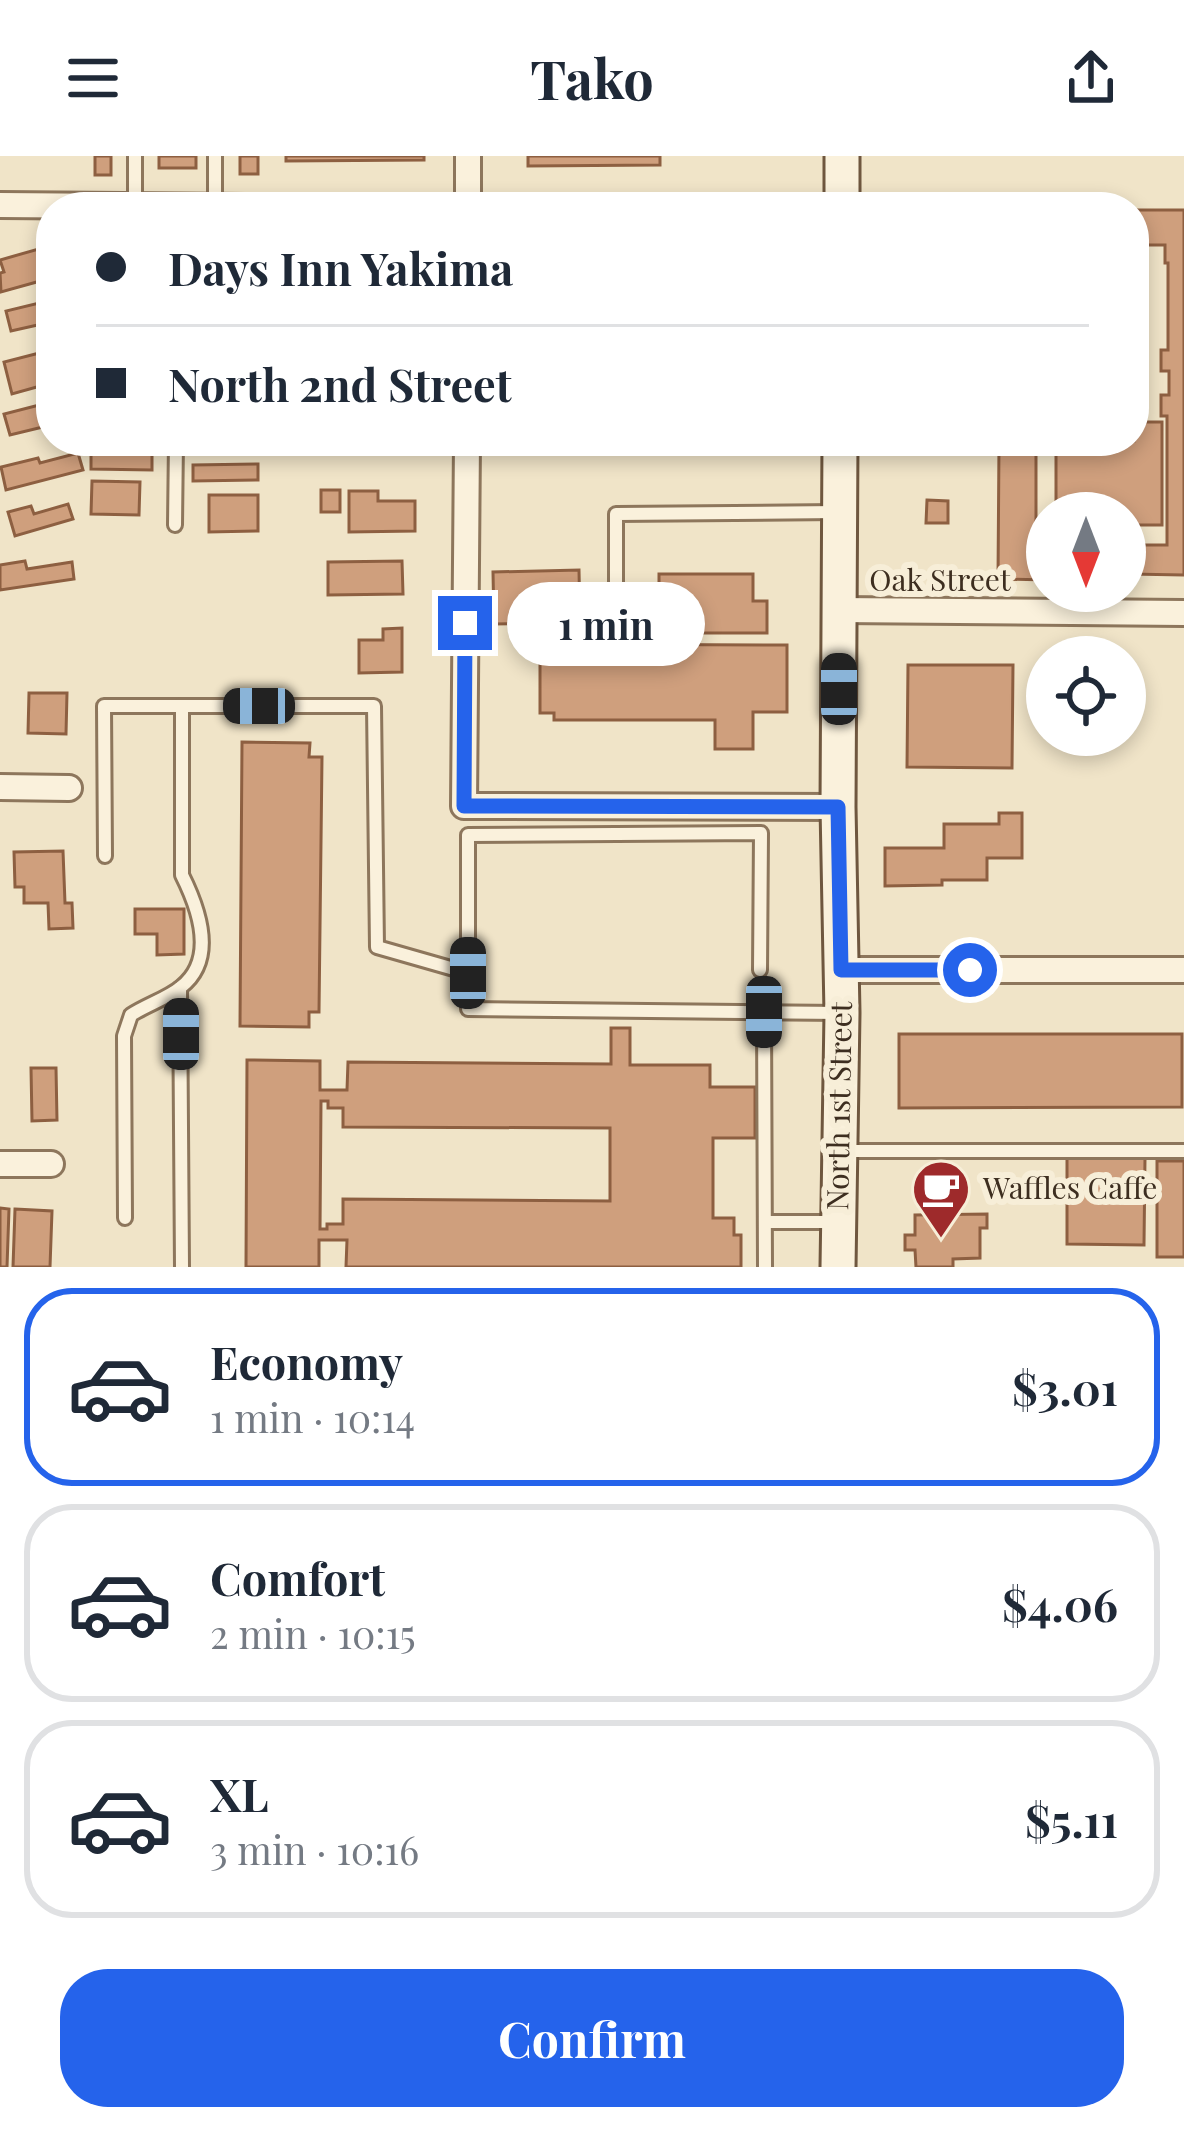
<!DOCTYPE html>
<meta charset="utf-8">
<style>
:root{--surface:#fff;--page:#f2f2f3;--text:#1f2937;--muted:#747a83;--line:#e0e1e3;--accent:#2563eb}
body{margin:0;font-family:"Playfair Display",serif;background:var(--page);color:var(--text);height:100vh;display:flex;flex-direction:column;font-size:45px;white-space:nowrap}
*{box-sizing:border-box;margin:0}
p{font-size:39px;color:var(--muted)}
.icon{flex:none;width:66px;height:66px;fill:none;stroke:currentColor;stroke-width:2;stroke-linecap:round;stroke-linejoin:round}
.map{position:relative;height:1111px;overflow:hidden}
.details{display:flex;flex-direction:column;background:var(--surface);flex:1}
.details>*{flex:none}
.hud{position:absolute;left:36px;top:36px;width:1113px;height:264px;border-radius:48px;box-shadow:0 6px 18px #0003;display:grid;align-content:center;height:264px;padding:0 60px;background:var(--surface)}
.needle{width:78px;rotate:180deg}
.controls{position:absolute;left:1026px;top:336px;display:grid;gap:24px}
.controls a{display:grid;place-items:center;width:120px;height:120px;border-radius:50%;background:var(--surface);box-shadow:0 6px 18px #0003;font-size:60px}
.end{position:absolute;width:54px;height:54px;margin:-27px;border:15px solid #2563eb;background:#fff;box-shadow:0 0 0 6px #fff}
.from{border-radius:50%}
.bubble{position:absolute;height:84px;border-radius:42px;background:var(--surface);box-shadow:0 6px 18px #0003;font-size:39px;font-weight:700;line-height:84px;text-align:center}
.car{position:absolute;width:36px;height:72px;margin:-36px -18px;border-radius:15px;box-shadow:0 0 9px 3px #0007;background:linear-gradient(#222 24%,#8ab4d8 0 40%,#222 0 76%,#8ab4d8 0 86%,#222 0)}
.hud b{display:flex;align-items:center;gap:42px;height:114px;font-size:45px}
.hud b+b{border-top:3px solid var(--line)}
.hud i{width:30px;height:30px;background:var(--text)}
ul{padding:21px 0 0;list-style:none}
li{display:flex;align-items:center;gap:36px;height:198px;margin:0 24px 18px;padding:0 36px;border:6px solid var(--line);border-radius:48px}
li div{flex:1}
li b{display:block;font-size:45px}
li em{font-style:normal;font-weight:700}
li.on{border-color:var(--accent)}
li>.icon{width:108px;height:108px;stroke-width:1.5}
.button{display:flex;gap:24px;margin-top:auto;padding:24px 60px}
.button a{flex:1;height:138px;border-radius:48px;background:var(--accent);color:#fff;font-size:48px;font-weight:700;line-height:138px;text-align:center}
header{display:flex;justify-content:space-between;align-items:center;height:156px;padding:0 60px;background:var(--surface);font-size:54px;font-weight:700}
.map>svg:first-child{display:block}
.building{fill:#cf9f7d;stroke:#8d5f41;stroke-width:3;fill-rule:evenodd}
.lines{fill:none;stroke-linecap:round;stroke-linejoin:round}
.lane-casing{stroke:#8d765c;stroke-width:18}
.street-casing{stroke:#8d765c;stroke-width:30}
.secondary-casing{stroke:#6f573f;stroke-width:39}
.lane{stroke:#faf1dc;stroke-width:12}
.street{stroke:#faf1dc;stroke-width:24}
.secondary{stroke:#faf1dc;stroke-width:33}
.route{stroke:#2563eb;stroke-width:15}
.labels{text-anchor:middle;stroke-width:12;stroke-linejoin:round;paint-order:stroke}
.street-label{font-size:30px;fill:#3d2e20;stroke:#f7eed8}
.poi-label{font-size:30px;fill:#3d2e20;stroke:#f7eed8;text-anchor:start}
</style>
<header><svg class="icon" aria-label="menu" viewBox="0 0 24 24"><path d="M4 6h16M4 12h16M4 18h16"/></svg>Tako<svg class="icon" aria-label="share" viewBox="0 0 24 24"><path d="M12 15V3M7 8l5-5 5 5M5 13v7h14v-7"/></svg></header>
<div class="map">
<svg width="1184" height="1111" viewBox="0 0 1184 1111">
<rect width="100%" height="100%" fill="#f0e4c8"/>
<g class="building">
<rect x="95" y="0" width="16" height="19"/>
<rect x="159" y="0" width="37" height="12"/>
<rect x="240" y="0" width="18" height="18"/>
<polygon points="286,0 424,0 424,4 286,5"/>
<polygon points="528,0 660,0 660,9 528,10"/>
<polygon points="920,46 1084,48 1084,51 920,51"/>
<polygon points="1134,54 1184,54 1184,419 1130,418 1130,424 1125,424 1125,389 1167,389 1167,260 1161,260 1161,239 1169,239 1169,215 1161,215 1161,194 1168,194 1168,107 1165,107 1165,89 1134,89"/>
<polygon points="42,92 46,105 51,104 51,122 1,136 0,117 4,116 0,104"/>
<polygon points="39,147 40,154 51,152 51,166 11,175 6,155"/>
<polygon points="51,194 51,227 12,238 4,206"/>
<polygon points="51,246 51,269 10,279 4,258"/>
<polygon points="1134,266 1162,266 1162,369 1125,369 1125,357 1056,357 1056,285 1134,285"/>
<polygon points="91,285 152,285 152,314 91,313"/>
<polygon points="331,285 400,285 400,287 331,289"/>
<polygon points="999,288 1036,288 1036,372 1038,372 1038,389 1047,389 1047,424 998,423"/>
<polygon points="78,297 83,314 6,334 1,311 38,302 40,307"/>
<polygon points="258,308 258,324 193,325 193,309"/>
<polygon points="92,325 140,326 139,359 91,358"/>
<rect x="321" y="334" width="19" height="22"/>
<polygon points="349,335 378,335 378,345 415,345 415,375 349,376"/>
<polygon points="209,339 258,339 258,375 209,376"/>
<polygon points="927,344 948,345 948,367 926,367"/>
<polygon points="68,348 73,363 15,380 8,356 31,350 34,358"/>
<polygon points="25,405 27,413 72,406 74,423 0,434 0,409"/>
<polygon points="402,405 403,438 328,439 328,406"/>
<polygon points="579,414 580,466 494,468 493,416"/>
<polygon points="659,418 753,418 753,445 767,445 767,477 659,477"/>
<polygon points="402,472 402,516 359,517 359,484 383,484 383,473"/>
<polygon points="540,488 787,489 787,556 753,556 753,593 715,593 715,564 554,564 554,557 540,557"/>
<polygon points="908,509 1013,509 1012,612 907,611"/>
<polygon points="29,537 67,537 66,578 28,577"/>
<polygon points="242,586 310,587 309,601 322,601 319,856 309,856 309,871 240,870"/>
<polygon points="999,657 1022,657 1022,702 987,702 987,724 942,724 942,729 885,730 885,692 944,692 944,668 999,668"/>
<polygon points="63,695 65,747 72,747 73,772 49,773 48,747 24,747 24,731 15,731 14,696"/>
<polygon points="135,753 184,753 184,798 157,799 157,778 135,778"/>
<path d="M 611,872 L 630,872 L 630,909 L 710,909 L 710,931 L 755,931 L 755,982 L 713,982 L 713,1062 L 734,1062 L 734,1079 L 741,1079 L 741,1111 L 346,1111 L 347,1084 L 319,1084 L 319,1111 L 246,1111 L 247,904 L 320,905 L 320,934 L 347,934 L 348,906 L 611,908 ZM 321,945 L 328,945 L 328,952 L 343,952 L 343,971 L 610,972 L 610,1045 L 343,1043 L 343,1068 L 327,1068 L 327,1073 L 320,1073 Z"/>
<polygon points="899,878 1182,878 1182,951 899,952"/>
<polygon points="31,912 56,912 57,964 32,965"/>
<polygon points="1067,1002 1145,1002 1144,1089 1067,1088"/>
<rect x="1157" y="1005" width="27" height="96"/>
<polygon points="0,1052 9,1053 7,1111 0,1111"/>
<polygon points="15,1053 52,1055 50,1111 13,1111"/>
<polygon points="987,1058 987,1072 980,1072 980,1102 953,1103 953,1111 916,1111 915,1094 905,1094 905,1079 915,1079 915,1059"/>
</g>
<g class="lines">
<defs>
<g id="lane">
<polyline points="135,50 135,0"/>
<polyline points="215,51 215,0"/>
<polyline points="175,369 176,285"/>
<polyline points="616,470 616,358 838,356"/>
<polyline points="105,700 104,550 182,550"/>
<polyline points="760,814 761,677 468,679 468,853 841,857"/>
<polyline points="180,832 182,1111"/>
<polyline points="764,857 765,1111"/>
<polyline points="843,995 1184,995"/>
<path d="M 125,1062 L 124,880 L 131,859 C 146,849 168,842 181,831 C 217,803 199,753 182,719 L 182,550 L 374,550 L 377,791 L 468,817"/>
<polyline points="765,1066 838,1066"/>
</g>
<g id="street">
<polyline points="468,0 468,51"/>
<polyline points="0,49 245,51"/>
<polyline points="467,285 464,650 838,651"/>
<polyline points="839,454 1184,457"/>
<polyline points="0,631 69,632"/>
<polyline points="841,814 1184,814"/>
<polyline points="0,1008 51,1008"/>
</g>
<g id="secondary">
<polyline points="842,0 842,51"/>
<polyline points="838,1111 842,857 838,651 840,285"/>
</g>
</defs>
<use href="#lane" class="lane-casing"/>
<use href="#street" class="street-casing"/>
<use href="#secondary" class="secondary-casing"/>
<use href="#lane" class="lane"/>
<use href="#street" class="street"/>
<use href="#secondary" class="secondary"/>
</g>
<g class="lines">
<polyline class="route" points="465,467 464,650 838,651 841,814 970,814"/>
</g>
<defs>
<symbol id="cafe-pin" viewBox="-11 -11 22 30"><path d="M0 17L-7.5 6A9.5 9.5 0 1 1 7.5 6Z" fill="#9e2a2b" stroke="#f7eed8"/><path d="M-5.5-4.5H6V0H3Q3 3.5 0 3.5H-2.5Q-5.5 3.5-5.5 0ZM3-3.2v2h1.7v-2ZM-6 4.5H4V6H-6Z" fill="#fff"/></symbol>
</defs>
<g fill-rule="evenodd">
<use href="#cafe-pin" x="908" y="1000" width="66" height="90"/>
</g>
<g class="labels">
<g class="street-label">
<text x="940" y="435">Oak Street</text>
<text transform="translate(840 950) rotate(-89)" y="10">North 1st Street</text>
</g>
<g class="poi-label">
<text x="983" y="1043">Waffles Caffe</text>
</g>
</g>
</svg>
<div class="controls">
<a><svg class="needle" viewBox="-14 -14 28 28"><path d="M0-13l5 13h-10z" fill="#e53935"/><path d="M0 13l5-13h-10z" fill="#747a83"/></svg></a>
<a><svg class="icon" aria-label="locate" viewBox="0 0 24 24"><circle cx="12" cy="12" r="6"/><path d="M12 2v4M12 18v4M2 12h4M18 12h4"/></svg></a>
</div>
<i class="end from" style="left:970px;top:814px"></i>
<i class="end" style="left:465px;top:467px"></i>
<div class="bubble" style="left:507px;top:426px;width:198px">1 min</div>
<i class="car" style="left:839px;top:533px;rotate:0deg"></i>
<i class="car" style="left:259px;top:550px;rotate:270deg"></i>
<i class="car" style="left:468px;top:817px;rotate:0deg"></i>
<i class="car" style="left:764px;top:856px;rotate:180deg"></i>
<i class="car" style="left:181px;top:878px;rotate:0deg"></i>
<div class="hud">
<b><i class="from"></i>Days Inn Yakima</b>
<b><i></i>North 2nd Street</b>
</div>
</div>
<section class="details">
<ul>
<li class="on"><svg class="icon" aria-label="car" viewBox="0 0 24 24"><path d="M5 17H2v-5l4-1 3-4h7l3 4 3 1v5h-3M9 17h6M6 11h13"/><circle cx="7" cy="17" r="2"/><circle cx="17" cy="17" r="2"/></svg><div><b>Economy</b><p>1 min · 10:14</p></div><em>$3.01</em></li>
<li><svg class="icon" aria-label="car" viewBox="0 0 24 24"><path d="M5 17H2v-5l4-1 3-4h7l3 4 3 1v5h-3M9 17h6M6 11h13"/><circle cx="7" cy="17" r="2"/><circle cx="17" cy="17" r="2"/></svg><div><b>Comfort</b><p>2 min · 10:15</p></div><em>$4.06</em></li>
<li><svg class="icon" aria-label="car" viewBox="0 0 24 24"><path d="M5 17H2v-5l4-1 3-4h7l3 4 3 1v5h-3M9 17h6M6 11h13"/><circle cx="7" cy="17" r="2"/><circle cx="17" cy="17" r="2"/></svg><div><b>XL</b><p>3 min · 10:16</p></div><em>$5.11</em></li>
</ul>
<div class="button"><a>Confirm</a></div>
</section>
